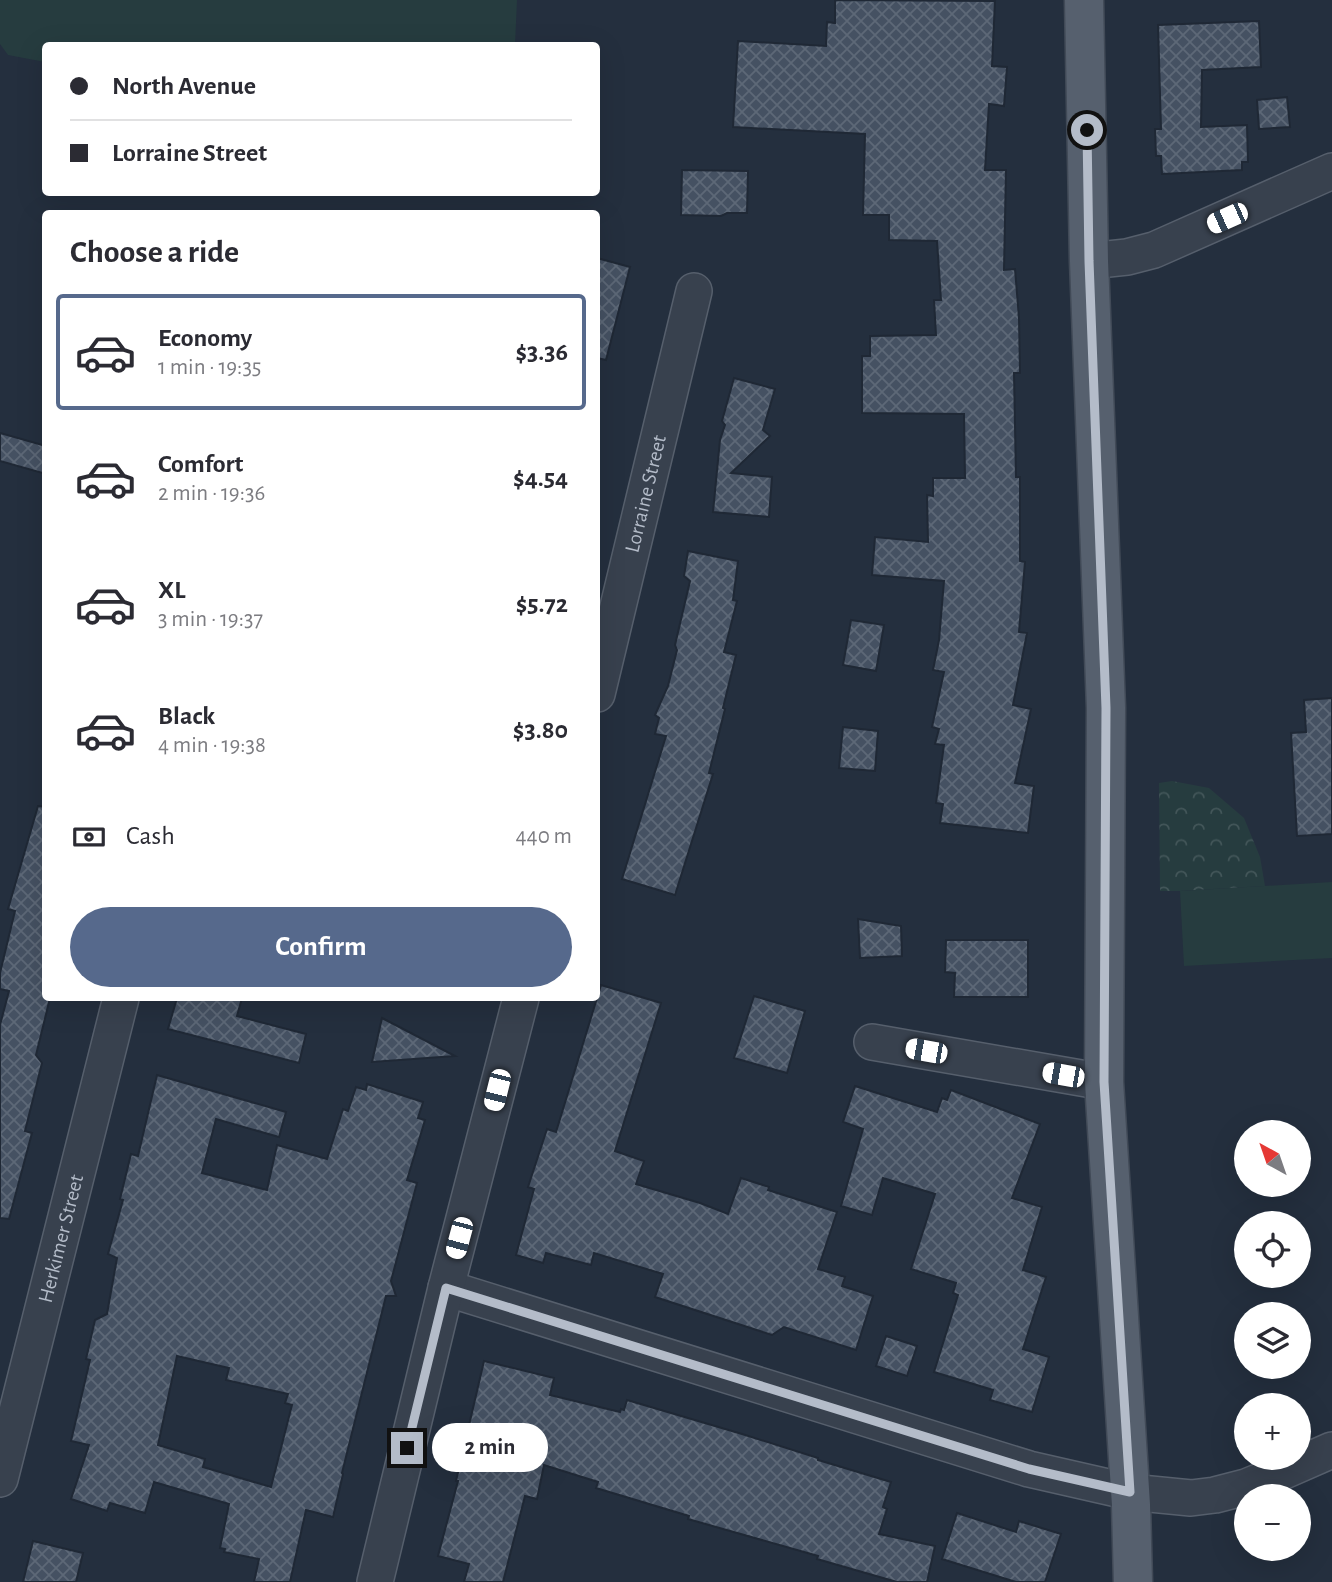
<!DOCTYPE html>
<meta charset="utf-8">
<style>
:root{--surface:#fff;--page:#f7f7f7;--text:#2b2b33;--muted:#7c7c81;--line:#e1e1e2;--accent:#56698c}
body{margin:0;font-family:"Alegreya Sans",sans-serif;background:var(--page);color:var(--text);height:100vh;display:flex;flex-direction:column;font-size:26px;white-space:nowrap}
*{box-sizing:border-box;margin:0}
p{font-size:23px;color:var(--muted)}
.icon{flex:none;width:38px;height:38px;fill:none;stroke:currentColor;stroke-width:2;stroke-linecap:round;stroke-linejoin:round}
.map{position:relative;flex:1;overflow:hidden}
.side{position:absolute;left:42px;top:210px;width:558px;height:791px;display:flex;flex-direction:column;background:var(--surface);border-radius:7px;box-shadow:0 7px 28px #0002}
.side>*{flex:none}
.banner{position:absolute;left:42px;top:42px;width:558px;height:154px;border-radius:7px;box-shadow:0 7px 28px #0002;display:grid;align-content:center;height:154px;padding:0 28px;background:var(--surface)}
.needle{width:46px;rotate:320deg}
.buttons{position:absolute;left:1234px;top:1120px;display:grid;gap:14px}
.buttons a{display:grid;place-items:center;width:77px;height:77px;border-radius:50%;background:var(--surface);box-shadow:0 7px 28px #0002;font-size:35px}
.end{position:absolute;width:32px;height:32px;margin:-16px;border:9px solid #b4bcc9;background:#111;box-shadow:0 0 0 4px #111}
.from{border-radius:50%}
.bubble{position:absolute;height:49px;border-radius:24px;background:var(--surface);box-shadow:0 7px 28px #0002;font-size:23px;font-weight:600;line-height:49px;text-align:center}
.car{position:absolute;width:21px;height:42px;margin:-21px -10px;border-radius:9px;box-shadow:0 0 5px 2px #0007;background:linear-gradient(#fff 24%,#345 0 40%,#fff 0 76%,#345 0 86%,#fff 0)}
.banner b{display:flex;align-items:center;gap:24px;height:66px;font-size:26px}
.banner b+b{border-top:2px solid var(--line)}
.banner i{width:18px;height:18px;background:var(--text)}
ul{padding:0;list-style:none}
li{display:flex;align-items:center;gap:21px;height:116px;margin:0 14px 10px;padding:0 14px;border:4px solid transparent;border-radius:7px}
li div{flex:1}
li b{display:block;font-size:26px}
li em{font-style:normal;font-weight:600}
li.on{border-color:var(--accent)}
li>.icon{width:63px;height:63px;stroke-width:1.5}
h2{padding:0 28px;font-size:32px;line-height:84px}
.pay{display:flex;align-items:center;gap:18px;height:77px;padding:0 28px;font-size:26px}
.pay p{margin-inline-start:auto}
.cta{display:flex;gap:14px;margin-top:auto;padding:14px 28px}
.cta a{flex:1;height:80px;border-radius:42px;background:var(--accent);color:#fff;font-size:28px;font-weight:600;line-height:80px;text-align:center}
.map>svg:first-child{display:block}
.forest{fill:url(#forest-crowns)}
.pitch{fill:#263c3f}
.building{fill:url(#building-cross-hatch);stroke:#1f2835;stroke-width:2;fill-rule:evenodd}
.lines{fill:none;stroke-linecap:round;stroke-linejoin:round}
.minor-casing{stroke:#565f6c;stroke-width:38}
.major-casing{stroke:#414a57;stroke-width:41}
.minor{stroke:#38414e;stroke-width:35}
.major{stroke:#56606e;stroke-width:38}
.route{stroke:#b4bcc9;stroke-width:9}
.labels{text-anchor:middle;stroke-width:5;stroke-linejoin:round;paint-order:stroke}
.street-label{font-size:21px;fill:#b4bcc9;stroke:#1d2633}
</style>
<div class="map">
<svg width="1332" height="1582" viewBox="0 0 1332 1582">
<defs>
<pattern id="forest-crowns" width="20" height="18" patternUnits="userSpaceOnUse" patternTransform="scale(1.75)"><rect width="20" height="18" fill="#263c3f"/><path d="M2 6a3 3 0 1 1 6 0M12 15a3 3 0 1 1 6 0" fill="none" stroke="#435659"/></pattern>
<pattern id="building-cross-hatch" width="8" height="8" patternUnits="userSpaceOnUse" patternTransform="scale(1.75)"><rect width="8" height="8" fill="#455162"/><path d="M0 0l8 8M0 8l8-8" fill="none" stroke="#5d6877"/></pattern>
</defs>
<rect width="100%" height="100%" fill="#242f3e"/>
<polygon class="forest" points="1172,781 1209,788 1244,818 1260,857 1265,886 1180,891 1160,891 1159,783"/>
<g class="pitch">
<polygon points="0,0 517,0 515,45 46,46 45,62 8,55 0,44"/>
<polygon points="1332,882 1332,958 1184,966 1180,891"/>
</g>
<g class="building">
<polygon points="835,0 995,1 992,66 1007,67 1004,106 989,104 985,170 1006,170 1004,270 1015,269 1019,318 1020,373 1014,373 1016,477 1020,477 1020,561 1025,562 1019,632 1027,633 1013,705 1031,709 1015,783 1034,786 1028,833 940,823 943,804 936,803 944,745 935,744 939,729 932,727 944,672 933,670 939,640 944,581 872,575 875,537 928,542 927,495 933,496 933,478 965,478 964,414 862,413 862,356 870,356 870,336 936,335 934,300 941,300 937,241 889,240 889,215 863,215 865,134 733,127 738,41 826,46 827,22 835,23"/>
<polygon points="1259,21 1261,67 1202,70 1201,127 1247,125 1248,162 1242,162 1242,170 1162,174 1161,156 1156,156 1155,129 1161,129 1158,25"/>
<polygon points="1287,97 1290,127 1259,129 1257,100"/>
<polygon points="682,170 748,171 747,213 727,213 721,216 681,215"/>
<polygon points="597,258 630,267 606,360 597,358"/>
<polygon points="734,378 775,389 763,430 770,436 731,473 772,477 769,517 713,512 720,440 725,425 722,421"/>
<polygon points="0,433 46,446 46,474 0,461"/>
<polygon points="688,551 738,561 733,600 737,601 724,652 736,655 723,708 725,709 709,773 713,774 675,895 622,879 666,736 655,734 659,718 655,715 668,686 677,650 675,645 690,581 684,576"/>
<polygon points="851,620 884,625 876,671 843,665"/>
<polygon points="1332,698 1332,834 1297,836 1291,733 1306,732 1304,700"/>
<polygon points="843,727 878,731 875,771 839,768"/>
<polygon points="38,806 46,807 46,998 50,998 36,1055 42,1063 25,1131 32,1133 9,1219 0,1218 0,1025 9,991 0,989 0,973 15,911 8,909"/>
<polygon points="858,919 901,926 902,956 860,958"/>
<polygon points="946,940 1028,940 1028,997 954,997 955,973 945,972"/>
<polygon points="601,985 661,1003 615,1151 644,1161 636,1184 700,1203 728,1214 741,1178 769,1187 768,1190 837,1212 818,1269 845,1277 842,1286 873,1296 856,1350 784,1327 772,1335 655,1297 663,1274 594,1253 591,1265 546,1253 543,1263 516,1255 534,1189 528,1187 547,1129 556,1132"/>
<polygon points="754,996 805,1011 787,1073 734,1058"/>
<polygon points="177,998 242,998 237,1016 306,1034 299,1063 168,1029"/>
<polygon points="382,1018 455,1056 372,1062"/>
<path d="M 157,1075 L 286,1112 L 279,1137 L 216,1119 L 202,1173 L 267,1190 L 277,1145 L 327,1159 L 343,1109 L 348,1111 L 356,1087 L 366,1090 L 367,1084 L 423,1102 L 418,1118 L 425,1120 L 407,1180 L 417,1183 L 391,1281 L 396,1296 L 386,1296 L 342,1473 L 343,1474 L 333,1517 L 306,1510 L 290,1582 L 254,1582 L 259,1559 L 224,1552 L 225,1549 L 220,1548 L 229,1504 L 154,1482 L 145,1513 L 110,1503 L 107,1511 L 71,1499 L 89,1445 L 71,1441 L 90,1360 L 86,1359 L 95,1320 L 107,1314 L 117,1258 L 108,1254 L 123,1200 L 120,1199 L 131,1154 L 138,1156 ZM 177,1356 L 229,1368 L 226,1380 L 288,1394 L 285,1403 L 292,1405 L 271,1487 L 203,1467 L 205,1459 L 158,1445 Z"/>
<polygon points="855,1086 937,1112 942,1098 947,1100 951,1090 1040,1124 1012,1198 1042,1207 1023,1270 1046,1277 1023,1349 1049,1357 1032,1412 990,1400 993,1390 934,1372 958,1295 953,1293 956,1283 911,1269 935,1194 883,1178 872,1215 841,1206 863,1129 843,1122"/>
<polygon points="886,1336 917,1346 907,1376 876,1366"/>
<polygon points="484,1361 554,1378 550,1395 620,1412 621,1409 624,1410 627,1400 742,1434 818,1458 818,1460 891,1482 883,1507 887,1509 879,1534 935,1546 927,1582 897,1582 817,1559 818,1556 688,1519 689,1516 596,1488 598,1482 544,1465 537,1499 525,1496 503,1582 464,1582 469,1564 438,1556 458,1481 456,1481"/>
<polygon points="957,1513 1016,1532 1019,1521 1061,1534 1045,1582 1016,1582 942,1559"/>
<polygon points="33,1541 83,1553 76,1582 23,1582"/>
</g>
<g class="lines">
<defs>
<g id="minor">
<polyline points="1089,261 1127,257 1154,250 1332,171"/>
<path id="s1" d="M 597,694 L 694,291"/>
<polyline points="872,1042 1104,1082"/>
<polyline points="446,1288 1029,1469 1130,1492 1191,1498 1215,1495 1246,1487 1275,1475 1332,1450"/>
<path id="s2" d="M 0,1479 L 121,998"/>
<polyline points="375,1582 446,1288 521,998"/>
</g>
<polyline id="major" points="1084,0 1089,261 1106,708 1104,1082 1131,1505 1133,1582"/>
</defs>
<use href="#minor" class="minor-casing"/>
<use href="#major" class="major-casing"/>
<use href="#minor" class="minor"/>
<use href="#major" class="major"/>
</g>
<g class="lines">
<polyline class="route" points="407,1448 446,1288 1029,1469 1130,1492 1104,1082 1106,708 1089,261 1087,130"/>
</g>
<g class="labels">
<g class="street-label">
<text dy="7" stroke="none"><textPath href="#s1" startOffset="206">Lorraine Street</textPath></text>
<text dy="7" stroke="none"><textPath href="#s2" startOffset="248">Herkimer Street</textPath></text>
</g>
</g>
</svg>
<div class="buttons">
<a><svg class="needle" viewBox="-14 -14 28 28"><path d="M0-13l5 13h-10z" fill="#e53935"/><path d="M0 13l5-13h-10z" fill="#7c7c81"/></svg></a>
<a><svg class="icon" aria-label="locate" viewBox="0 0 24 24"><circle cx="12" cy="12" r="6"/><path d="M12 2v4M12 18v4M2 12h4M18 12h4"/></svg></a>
<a><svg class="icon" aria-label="layers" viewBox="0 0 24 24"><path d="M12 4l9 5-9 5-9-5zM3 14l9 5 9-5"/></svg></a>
<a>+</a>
<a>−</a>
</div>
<i class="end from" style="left:1087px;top:130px"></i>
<i class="end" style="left:407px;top:1448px"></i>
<div class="bubble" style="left:432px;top:1423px;width:116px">2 min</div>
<i class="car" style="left:1227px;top:218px;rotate:246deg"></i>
<i class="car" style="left:926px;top:1051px;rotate:280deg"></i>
<i class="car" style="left:1063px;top:1075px;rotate:280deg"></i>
<i class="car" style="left:497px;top:1090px;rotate:194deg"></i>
<i class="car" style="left:459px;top:1238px;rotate:195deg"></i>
<div class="banner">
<b><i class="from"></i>North Avenue</b>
<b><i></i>Lorraine Street</b>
</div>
<section class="side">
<h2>Choose a ride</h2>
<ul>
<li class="on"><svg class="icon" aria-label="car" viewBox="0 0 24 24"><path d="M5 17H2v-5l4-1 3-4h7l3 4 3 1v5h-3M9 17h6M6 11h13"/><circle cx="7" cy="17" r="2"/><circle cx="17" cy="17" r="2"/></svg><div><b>Economy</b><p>1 min · 19:35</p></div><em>$3.36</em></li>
<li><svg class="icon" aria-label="car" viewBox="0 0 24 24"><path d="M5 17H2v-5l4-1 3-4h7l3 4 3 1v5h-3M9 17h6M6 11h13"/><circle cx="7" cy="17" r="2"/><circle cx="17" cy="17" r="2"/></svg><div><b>Comfort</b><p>2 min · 19:36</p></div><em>$4.54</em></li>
<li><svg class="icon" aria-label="car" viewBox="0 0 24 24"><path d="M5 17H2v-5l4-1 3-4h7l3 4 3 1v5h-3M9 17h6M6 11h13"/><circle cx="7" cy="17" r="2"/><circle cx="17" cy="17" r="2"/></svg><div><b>XL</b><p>3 min · 19:37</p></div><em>$5.72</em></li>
<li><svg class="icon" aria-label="car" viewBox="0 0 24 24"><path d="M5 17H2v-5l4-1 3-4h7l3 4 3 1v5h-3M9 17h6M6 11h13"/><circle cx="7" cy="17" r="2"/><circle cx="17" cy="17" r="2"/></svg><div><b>Black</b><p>4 min · 19:38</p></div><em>$3.80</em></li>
</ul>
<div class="pay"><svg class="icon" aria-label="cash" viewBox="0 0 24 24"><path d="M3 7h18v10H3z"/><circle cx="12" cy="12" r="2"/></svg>Cash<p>440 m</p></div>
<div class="cta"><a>Confirm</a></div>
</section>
</div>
